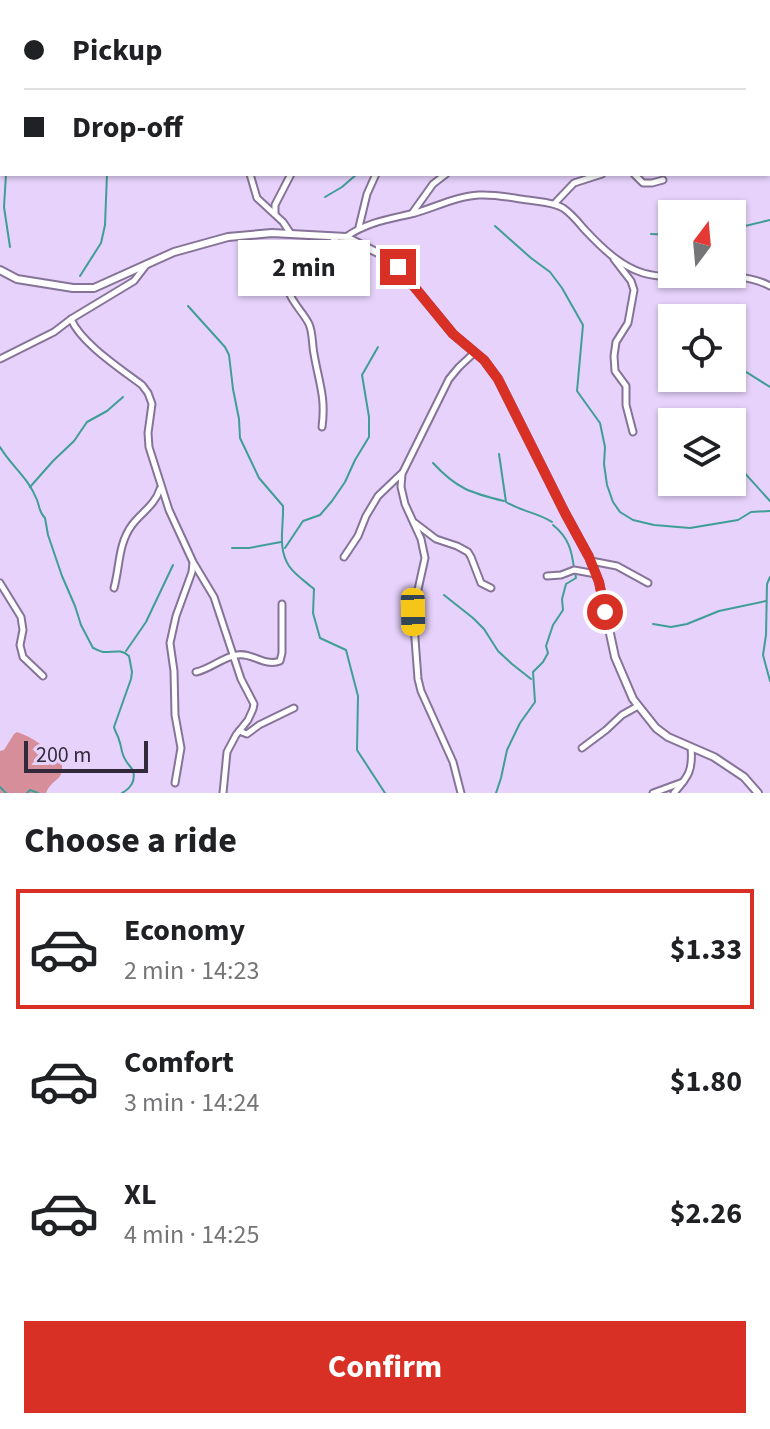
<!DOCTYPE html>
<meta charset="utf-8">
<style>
:root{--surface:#fff;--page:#f6f6f6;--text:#202124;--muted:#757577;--line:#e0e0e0;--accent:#d93025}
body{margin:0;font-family:"Source Sans 3",sans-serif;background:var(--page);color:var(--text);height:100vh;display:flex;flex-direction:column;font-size:30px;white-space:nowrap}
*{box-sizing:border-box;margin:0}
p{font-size:26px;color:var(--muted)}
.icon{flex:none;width:44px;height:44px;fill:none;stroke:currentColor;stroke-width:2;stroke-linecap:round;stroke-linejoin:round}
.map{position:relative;height:793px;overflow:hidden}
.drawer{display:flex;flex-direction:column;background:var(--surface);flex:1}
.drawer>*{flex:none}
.hud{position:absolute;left:0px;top:0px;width:770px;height:176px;box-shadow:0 2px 6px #0004;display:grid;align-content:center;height:176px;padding:0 24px;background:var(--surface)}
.needle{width:52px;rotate:16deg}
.buttons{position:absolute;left:658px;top:200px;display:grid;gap:16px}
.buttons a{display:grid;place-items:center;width:88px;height:88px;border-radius:0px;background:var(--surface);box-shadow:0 2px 6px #0004;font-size:40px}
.scale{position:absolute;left:24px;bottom:20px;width:124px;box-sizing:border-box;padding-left:8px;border:4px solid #322a3a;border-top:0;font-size:22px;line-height:28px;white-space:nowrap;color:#322a3a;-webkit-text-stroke:6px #e6d2fb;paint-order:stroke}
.end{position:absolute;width:36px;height:36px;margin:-18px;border:10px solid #d93025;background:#fff;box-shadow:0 0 0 4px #fff}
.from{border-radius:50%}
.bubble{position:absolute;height:56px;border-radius:0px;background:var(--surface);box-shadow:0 2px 6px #0004;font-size:26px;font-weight:700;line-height:56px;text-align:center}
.car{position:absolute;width:24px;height:48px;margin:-24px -12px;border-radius:10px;box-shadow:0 0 6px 2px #0007;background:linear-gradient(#f5c518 24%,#345 0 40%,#f5c518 0 76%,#345 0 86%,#f5c518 0)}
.hud b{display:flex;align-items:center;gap:28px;height:76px;font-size:30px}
.hud b+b{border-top:2px solid var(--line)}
.hud i{width:20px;height:20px;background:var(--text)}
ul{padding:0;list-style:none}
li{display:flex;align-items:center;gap:24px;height:120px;margin:0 16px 12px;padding:0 8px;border:4px solid transparent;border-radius:0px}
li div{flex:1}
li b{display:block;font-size:30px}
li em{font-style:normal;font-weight:700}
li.selected{border-color:var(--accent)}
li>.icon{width:72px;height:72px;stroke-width:1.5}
h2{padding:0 24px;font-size:36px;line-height:96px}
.button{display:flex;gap:16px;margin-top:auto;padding:16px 24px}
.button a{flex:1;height:92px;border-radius:0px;background:var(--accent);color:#fff;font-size:32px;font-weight:700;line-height:92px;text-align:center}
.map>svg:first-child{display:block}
.forest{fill:#d68e9b}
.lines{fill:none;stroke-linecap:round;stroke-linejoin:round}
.stream{stroke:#409e96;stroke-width:2}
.street-casing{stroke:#867398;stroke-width:9}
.secondary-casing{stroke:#867398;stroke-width:10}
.street{stroke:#fff;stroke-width:5}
.secondary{stroke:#fff;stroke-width:6}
.route{stroke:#d93025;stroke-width:10}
</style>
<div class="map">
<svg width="770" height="793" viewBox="0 0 770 793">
<rect width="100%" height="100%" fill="#e6d2fb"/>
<path class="forest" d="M 17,732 C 35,738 46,749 61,758 C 66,783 53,776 46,793 L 0,793 L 0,751 L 4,750 L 14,734 Z"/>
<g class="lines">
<g class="stream">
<polyline points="359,0 360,2"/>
<polyline points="463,0 464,2"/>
<polyline points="115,2 117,0"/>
<polyline points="288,2 290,0"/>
<polyline points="605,2 608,0"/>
<polyline points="6,174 4,207 10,247"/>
<polyline points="325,197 342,187 357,174"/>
<polyline points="495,226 531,258 550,272 562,288 583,325 577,391 600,423 605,447 604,464 607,485 613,502 620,512 633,520 654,525 690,528 738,520 751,512 770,511"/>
<polyline points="732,229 770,220"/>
<polyline points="651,234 672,235"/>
<polyline points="80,276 101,243 105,225 107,174"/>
<path d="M 188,306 L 225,347 L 229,355 L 233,389 L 239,419 L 240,438 L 259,478 L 283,506 C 284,525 277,548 289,566 C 294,574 306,582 314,589 L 313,613 L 320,638 L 346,650 L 358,696 L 357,750 L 385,793"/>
<polyline points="680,317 681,318"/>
<polyline points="732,363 770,387"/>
<path d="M 0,447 C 12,467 28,477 37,500 C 40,508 39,512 45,518 L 48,535 L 62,576 L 75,606 L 81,625 L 93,648 C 96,649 99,651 103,652 C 113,653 120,648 129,656 L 132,672 L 131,679 L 114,727 C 115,732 118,735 119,740 C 122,747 121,753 125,759 C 127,764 131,766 133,771 C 136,781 130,789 122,793"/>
<path d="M 499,454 L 506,502 C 520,511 539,513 552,522"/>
<polyline points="732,459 770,501"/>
<path d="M 433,463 C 457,489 471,493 504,501"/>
<polyline points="741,469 745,442"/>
<polyline points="30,487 53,461 74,441 87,422 107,411 123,397"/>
<path d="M 553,525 C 568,537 572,550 574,569"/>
<polyline points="232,548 249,548 281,542"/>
<polyline points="285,548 303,521 320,515 332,501 345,482 355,460 369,437 369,417 362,375 378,347"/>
<polyline points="770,577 767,584 766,635 763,655 770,681"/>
<polyline points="444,595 473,618 484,629 498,651 512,664 531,679"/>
<polyline points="653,624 671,627 687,624 719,611 766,601"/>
<polyline points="126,651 146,622 173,565"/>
<polyline points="0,787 6,793"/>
<polyline points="27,793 30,790 38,793"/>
<polyline points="496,793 501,778 507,750 520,723 535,702 533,672 543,662 548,653 546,646 553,625 563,610 562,599 566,584 576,578 575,572"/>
</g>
<defs>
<g id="street">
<polyline points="402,2 402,0"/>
<polyline points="0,139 1,127"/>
<polyline points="250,174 257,198 283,222 291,234"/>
<polyline points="634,174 643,183 652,183 663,180"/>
<polyline points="554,204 574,183 602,174"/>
<polyline points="413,212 433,184 446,174"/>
<polyline points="275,214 275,205 291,174"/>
<polyline points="359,227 367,194 376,174"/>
<path d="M 346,237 C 367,222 390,219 415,213 C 436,207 457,196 479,195 C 496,194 512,198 528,200 C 540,202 553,202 563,208 C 572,214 578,222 585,230 C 601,247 620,266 643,273 C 682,284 732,266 770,286"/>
<polyline points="614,259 631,281 634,290 628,323 616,342 614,356 615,371 626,386 626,405 633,432"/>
<path d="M 71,319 C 81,343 121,369 142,385 L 148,393 L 152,404 L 148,433 L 149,447 L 169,510 L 193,562 L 214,597 L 241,679 L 254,704 L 253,709 L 248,720 L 236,735 L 227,752 L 223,793"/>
<polyline points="0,359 54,332 71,319 134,281 147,264"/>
<path d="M 322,427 C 326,397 319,383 314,354 C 312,344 313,333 309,324 C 302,309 281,294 289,274 C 294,261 312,257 323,249 C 329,246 333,241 337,237"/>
<polyline points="415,523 436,539 457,546 468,552 471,557 481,583 491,588"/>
<polyline points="344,557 358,536 366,516 378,496 401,474"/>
<polyline points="591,561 617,566 648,583"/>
<polyline points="547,576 561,575 574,570 596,574"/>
<polyline points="0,583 21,617 23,630 20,645 23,657 43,676"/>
<path d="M 114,588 C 120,566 118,544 132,525 C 142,512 155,505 160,489"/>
<path d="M 196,672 C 210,669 223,657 237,655 C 252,652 264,667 280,661 L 282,653 L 282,604"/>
<polyline points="239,731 247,734 259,725 294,708"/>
<polyline points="582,748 606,730 622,715 638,706"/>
<polyline points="175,783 181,748 175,715 174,671 170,643 176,616 192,572 193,563"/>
<polyline points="461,793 453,762 421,691 418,679 413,612 425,558 421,539 405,504 401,487 402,474 449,379 459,367 474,353"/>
<polyline points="653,793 683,782"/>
<path d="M 674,793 C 689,776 693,770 691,747"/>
</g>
<polyline id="secondary" points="0,270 17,279 73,288 94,288 174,252 228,237 272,233 346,237 378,253 398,267 453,334 484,360 498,379 565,513 589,557 599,582 615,657 633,699 656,728 668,737 714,757 744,777 758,793"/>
</defs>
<use href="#street" class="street-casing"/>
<use href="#secondary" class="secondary-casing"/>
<use href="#street" class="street"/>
<use href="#secondary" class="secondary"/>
</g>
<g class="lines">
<polyline class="route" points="398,267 453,334 484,360 498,379 565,513 589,557 599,582 605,612"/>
</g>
</svg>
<div class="buttons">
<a><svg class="needle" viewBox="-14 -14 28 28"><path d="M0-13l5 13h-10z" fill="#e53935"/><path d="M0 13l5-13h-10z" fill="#757577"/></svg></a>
<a><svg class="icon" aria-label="locate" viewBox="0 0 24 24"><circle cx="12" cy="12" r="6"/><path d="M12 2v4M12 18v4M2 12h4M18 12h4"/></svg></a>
<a><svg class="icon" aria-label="layers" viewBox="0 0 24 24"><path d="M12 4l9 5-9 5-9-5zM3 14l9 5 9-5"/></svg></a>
</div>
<div class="scale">200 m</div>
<i class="end from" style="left:605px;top:612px"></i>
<i class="end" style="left:398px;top:267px"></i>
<div class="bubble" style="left:238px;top:240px;width:132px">2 min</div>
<i class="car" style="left:413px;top:612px;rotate:179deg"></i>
<div class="hud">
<b><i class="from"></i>Pickup</b>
<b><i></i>Drop-off</b>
</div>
</div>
<section class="drawer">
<h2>Choose a ride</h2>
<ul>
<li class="selected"><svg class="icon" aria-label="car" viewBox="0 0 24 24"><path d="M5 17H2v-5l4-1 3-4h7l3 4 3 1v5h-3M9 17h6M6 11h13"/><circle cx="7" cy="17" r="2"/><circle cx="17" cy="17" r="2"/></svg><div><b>Economy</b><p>2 min · 14:23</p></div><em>$1.33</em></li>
<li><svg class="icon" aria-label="car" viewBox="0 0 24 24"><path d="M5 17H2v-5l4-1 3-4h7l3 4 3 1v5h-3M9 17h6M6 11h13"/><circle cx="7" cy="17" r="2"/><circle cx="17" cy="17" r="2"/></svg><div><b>Comfort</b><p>3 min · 14:24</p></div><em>$1.80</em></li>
<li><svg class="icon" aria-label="car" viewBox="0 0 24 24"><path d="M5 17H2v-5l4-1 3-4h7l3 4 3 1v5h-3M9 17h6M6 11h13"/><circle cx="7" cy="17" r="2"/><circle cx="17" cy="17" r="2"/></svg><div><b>XL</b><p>4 min · 14:25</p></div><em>$2.26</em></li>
</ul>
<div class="button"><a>Confirm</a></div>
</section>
